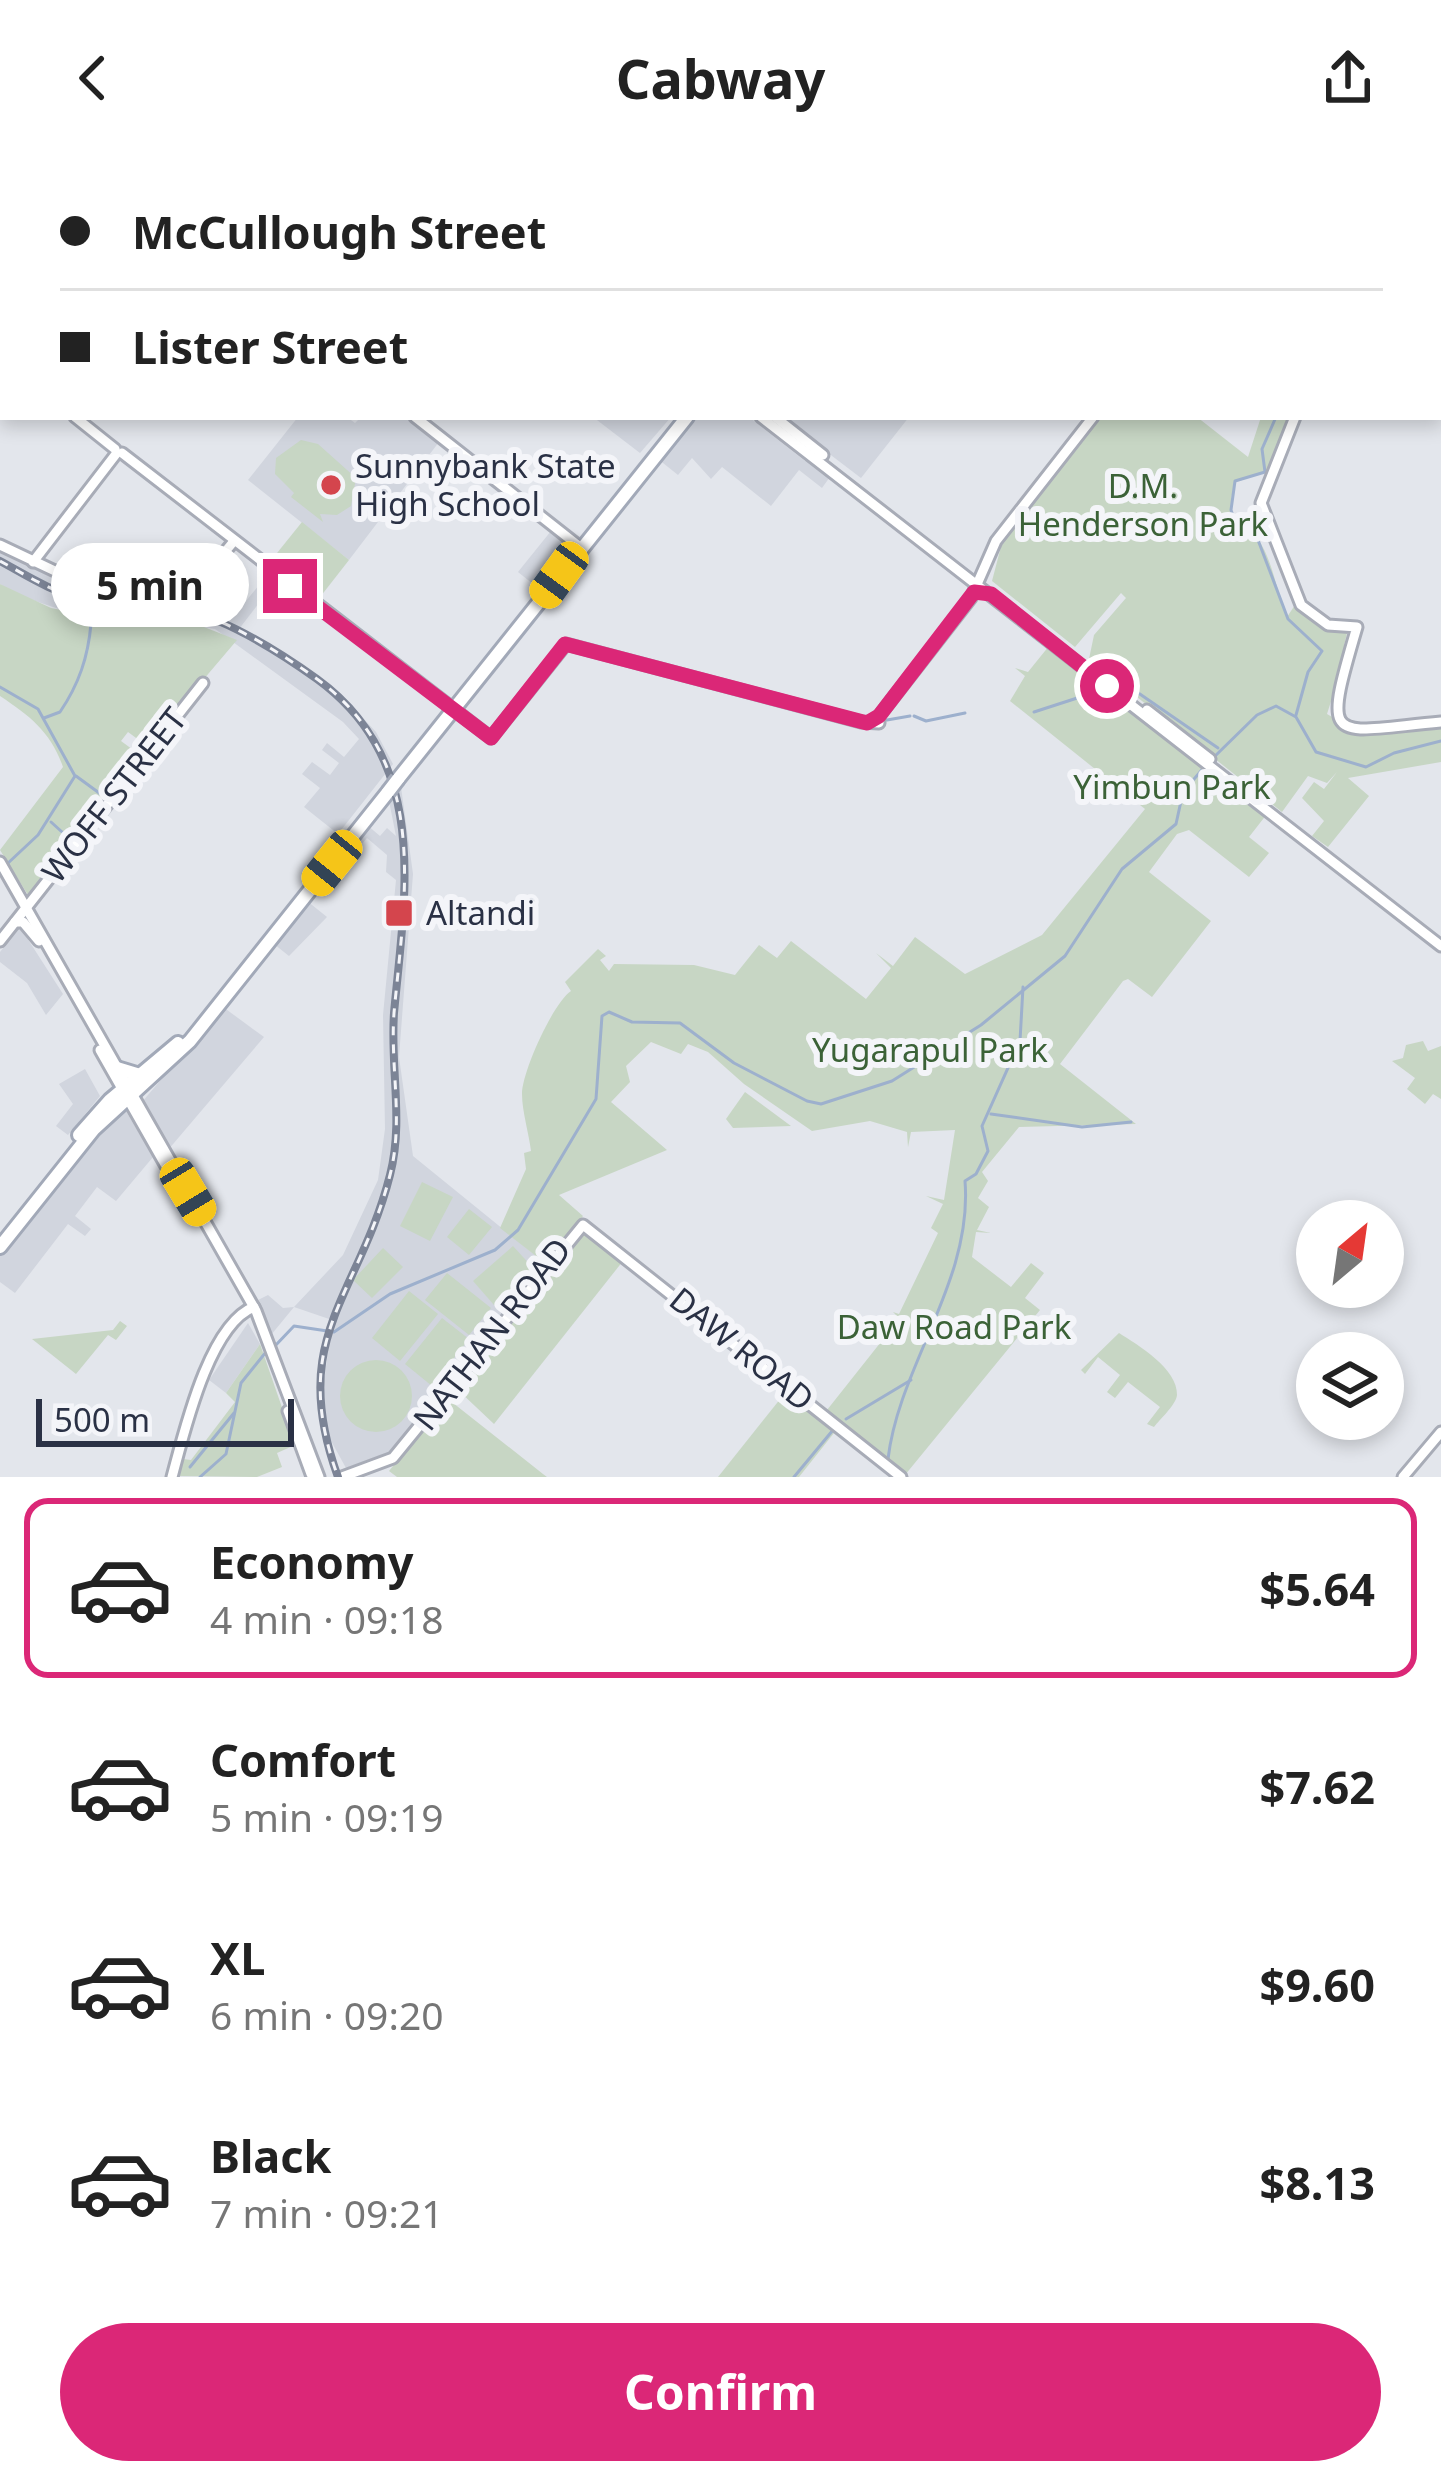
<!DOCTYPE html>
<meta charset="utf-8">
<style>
:root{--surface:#fff;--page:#f6f6f6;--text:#222;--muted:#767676;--line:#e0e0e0;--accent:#db2777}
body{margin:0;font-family:"Noto Sans",sans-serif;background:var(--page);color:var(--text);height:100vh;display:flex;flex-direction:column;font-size:45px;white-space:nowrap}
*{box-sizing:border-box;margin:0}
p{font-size:39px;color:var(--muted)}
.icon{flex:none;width:66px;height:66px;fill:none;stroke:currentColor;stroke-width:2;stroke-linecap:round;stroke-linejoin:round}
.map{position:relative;height:1321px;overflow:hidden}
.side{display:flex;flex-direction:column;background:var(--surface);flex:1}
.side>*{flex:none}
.banner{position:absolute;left:0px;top:0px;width:1443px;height:264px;box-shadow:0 6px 18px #0003;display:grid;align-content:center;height:264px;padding:0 60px;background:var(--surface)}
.needle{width:78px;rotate:29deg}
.controls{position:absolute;left:1296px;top:1044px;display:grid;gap:24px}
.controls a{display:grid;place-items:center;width:108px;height:108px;border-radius:50%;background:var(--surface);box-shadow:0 6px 18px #0003;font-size:60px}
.scale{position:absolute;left:36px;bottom:30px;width:258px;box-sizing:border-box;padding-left:12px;border:6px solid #2a3145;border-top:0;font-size:33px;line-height:42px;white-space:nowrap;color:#2a3145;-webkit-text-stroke:9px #f4f5f9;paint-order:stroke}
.end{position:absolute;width:54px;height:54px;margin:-27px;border:15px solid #db2777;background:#fff;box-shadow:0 0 0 6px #fff}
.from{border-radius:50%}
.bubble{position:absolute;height:84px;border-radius:42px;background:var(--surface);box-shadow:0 6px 18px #0003;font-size:39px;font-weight:700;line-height:84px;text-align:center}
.car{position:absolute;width:36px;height:72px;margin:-36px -18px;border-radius:15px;box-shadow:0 0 9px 3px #0007;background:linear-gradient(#f5c518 24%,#345 0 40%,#f5c518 0 76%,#345 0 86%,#f5c518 0)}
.banner b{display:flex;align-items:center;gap:42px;height:114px;font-size:45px}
.banner b+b{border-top:3px solid var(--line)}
.banner i{width:30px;height:30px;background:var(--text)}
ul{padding:21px 0 0;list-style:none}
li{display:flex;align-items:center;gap:36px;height:180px;margin:0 24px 18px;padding:0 36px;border:6px solid transparent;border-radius:24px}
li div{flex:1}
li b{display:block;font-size:45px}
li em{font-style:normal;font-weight:700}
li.on{border-color:var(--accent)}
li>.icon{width:108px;height:108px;stroke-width:1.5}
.primary-button{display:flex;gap:24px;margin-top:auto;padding:24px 60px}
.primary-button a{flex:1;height:138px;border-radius:72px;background:var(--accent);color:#fff;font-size:48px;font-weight:700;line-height:138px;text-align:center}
header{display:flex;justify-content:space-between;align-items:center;height:156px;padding:0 60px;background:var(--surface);font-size:54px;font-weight:700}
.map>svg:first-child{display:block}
.built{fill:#d1d5de}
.green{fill:#c7d6c4}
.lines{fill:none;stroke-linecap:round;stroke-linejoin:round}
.stream{stroke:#9db0cd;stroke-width:3}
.secondary-casing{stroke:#a8acb7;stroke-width:15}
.primary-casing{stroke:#a2a9b8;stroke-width:18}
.secondary{stroke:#fff;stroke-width:9}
.primary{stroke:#fff;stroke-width:12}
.rail-casing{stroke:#7c8496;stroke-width:8}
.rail{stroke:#f4f5f9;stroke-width:3;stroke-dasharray:9;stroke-linecap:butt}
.primary-bridge-casing{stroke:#a2a9b8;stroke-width:18;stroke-linecap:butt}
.primary-bridge{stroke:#fff;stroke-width:12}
.route{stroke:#db2777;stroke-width:15}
.poi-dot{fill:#d4454d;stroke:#f4f5f9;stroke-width:4.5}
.labels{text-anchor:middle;stroke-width:12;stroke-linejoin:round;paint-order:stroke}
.poi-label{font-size:33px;fill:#2a3145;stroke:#f4f5f9;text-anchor:start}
.park-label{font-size:33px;fill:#3b6237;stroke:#f4f5f9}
.street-label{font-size:33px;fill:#2a3145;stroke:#f4f5f9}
</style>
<header><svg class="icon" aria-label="back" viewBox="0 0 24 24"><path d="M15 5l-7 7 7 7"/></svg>Cabway<svg class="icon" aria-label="share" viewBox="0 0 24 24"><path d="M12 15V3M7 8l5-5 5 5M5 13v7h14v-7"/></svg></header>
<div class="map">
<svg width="1441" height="1321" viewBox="0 0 1441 1321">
<rect width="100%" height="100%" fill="#e3e6ec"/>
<g class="built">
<polygon points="298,261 347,261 355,267 361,261 406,261 439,286 349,404 248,324"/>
<polygon points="593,261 671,261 640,297"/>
<polygon points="698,261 749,261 805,305 810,301 832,318 822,332 799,314 771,350 722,311 711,323 692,302 678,319 658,303"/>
<polygon points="781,261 909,261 861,322"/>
<polygon points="551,375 567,390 533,428 518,416"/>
<polygon points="0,395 70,429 171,442 229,466 268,418 276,425 239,473 337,534 376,576 393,608 338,678 304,651 320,632 302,618 312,606 330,619 339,607 322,594 327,587 344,601 359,583 343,566 215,473 93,452 93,460 71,457 17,439 0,428"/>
<polygon points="401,631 413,718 399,901 413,1000 545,1107 395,1294 346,1312 330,1283 322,1242 332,1164 294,1151 271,1179 256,1145 268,1139 283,1152 294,1151 343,1099 378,1024 385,973 383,859 396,724 386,716 387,699 367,682 356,695 348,694 367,669 380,680 387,672 396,680 389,645"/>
<polygon points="307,745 327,761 289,800 274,788"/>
<polygon points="20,771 63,838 46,859 27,827 0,806 0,796"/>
<polygon points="223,851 264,881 168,994 142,946"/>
<polygon points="85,913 100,940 68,979 56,970 73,948 59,928"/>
<polygon points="126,955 153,1001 116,1045 97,1031 75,1060 91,1073 85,1080 68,1068 15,1137 0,1126 0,1098 96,977"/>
<polygon points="248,1167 260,1188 226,1237 209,1224"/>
</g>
<g class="green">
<path d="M 1100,261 L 1197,261 L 1248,301 L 1261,261 L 1291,261 L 1270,320 L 1265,316 L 1235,325 C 1221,380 1245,362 1261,388 C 1274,410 1277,438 1287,461 L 1295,449 L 1316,469 L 1347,477 L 1344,490 L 1349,488 L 1327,558 L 1363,579 L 1441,571 L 1441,606 L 1348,622 L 1369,640 L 1328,691 L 1312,680 L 1324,665 L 1302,642 L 1314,626 L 1324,633 L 1337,616 L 1327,627 L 1308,620 L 1282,656 L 1089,503 L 1094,479 L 1126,442 L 1121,437 L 1075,491 L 992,425 L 1003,383 Z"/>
<polygon points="301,284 318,288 356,322 351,350 337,359 320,358 323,366 291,341 294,337 275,318 276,302"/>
<polygon points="302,366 349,404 317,445 269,407"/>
<path d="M 0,428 L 51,452 L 92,460 L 94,451 L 166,456 L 237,484 L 147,590 L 128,576 L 121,585 L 140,599 L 28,739 L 0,694 L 63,611 C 51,576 30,560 0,540 Z"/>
<path d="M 1049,490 L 1267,658 L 1249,681 L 1269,697 L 1249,721 L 1189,674 L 1177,678 L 1149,716 L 1211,765 L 1152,841 L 1128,823 L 1123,825 L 1060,908 L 1136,968 L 1019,971 L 982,1016 L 988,1025 L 978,1042 L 989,1051 L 977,1074 L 991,1077 L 976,1076 L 972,1101 L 1011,1131 L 1031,1107 L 1044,1117 L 1025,1142 L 1040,1154 L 905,1319 L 827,1254 L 892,1172 L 898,1161 L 893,1156 L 899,1158 L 938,1077 L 931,1072 L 943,1048 L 926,1040 L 944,1044 L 955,974 L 911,976 L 908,991 L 907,976 L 870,965 L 812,975 L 744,928 L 708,896 L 688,888 L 681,898 L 651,886 L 626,910 L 630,926 L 611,946 L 667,994 L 559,1039 L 583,1060 L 545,1107 L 500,1072 L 526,1013 L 524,997 L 531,995 C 529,978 522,955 522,938 C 522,916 553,847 571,835 L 565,826 L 598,793 L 606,800 L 600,804 L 609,815 L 614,808 L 694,809 L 735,819 L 759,789 L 777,802 L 791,785 L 866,843 L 891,812 L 876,797 L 893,810 L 915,781 L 965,818 L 1042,779 L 1145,653 L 1010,545 L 1025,520 L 1015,512 L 1028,516 Z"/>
<polygon points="1423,885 1428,895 1441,890 1441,943 1433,938 1425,948 1407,933 1415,922 1392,905 1403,902 1406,889"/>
<polygon points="745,936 791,970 733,972 726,963"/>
<polygon points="422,1026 453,1041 430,1085 400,1070"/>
<polygon points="469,1053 492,1071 469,1099 447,1081"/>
<polygon points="584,1075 623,1105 494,1268 458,1234"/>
<polygon points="513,1090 534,1113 494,1149 473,1125"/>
<polygon points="383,1092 403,1111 372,1142 353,1124"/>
<polygon points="447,1117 491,1152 469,1179 425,1144"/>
<polygon points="409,1135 438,1158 400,1205 372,1182"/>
<polygon points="442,1162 469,1183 432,1230 405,1208"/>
<polygon points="120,1165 127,1170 116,1184 108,1179 76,1218 32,1183 113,1174"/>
<path d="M 1119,1177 C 1138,1189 1178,1213 1177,1239 C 1176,1249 1160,1263 1154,1271 L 1147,1268 L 1160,1251 L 1128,1226 L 1115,1242 L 1107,1236 L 1120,1219 L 1098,1201 L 1085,1218 L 1081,1214 Z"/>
<polygon points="260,1188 295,1289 277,1297 282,1311 257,1321 179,1320 183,1303 191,1304 235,1246 226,1237"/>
<circle cx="376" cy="1240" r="36"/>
<polygon points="785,1237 834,1277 799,1321 718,1321"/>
<polygon points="448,1243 543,1318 547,1321 397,1321 389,1315"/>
</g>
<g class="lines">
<g class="stream">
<polyline points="1396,3 1396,0"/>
<polyline points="1276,261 1262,293 1265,316 1235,325 1231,354 1237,372 1258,384 1288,463 1322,495 1308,516 1296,559"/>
<polyline points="1114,529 1121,525 1218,592"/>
<polyline points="0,531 38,553 75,620 38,679 7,708"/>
<polyline points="1034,556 1105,533"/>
<polyline points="914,560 926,565 965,557"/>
<path d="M 44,562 L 60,556 C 79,528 88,501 91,468 L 131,453"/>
<polyline points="887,564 910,560"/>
<polyline points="1213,602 1257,559 1276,550 1296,561 1316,596 1366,611 1394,597 1441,585"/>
<polyline points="76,620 106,642"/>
<polyline points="51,666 72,685"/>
<polyline points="991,958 1082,971 1131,966"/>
<polyline points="274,1191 294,1170 334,1176 390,1138 495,1094 518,1074 596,943 602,860 609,856 632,866 680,867 734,907 807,945 821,948 892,925 981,869 1065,800 1122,713 1176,668 1183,636 1206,609"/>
<polyline points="846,1263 911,1224"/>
<path d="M 888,1303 C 899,1209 973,1125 965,1025 L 976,1018 L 988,995 L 982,970 L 1020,885 L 1023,831"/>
<polyline points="190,1311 234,1257"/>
<polyline points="200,1321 226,1298 241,1227 266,1196"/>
<polyline points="794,1321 833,1274"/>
</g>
<defs>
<g id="secondary">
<polyline points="80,0 84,3"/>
<polyline points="435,0 439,3"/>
<polyline points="341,3 343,0"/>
<polyline points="1440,87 1441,85"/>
<polyline points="0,202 3,205"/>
<polyline points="75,261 115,293"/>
<polyline points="415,261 580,391"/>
<polyline points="761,261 1441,790"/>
<polyline points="775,261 823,299"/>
<path d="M 1295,261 L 1261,347 L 1301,449 L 1328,469 L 1357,471 C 1321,593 1329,576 1441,566"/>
<polyline points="122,297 491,582 566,488 861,566 879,567 879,560"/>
<polyline points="0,389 76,425 190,438 234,385"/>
<polyline points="33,406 116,298"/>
<polyline points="1147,554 1210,603"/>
<polyline points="879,560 971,442 996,385 1093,261"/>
<polyline points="0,706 256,1155 319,1321"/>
<polyline points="15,766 23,766 39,785"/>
<polyline points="0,785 203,527"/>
<polyline points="100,894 166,1010"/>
<polyline points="288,1255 311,1318"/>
<path d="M 172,1321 C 184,1277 209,1168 254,1151"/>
<polyline points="342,1321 393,1302 583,1069 901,1321"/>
<polyline points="1403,1321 1441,1276"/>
</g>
<g id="primary">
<polyline points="893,3 895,0"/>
<polyline points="398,623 687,261"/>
<polyline points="117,912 140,919"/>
<polyline points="79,979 110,944 178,887"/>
<polyline points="0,1091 94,973 190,885 388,636"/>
</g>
</defs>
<use href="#secondary" class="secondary-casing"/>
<use href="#primary" class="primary-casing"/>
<use href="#secondary" class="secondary"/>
<use href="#primary" class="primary"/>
<defs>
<path id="rail" d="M 0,405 C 26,419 53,437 82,442 C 115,448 148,443 181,452 C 228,464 278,495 317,523 C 431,606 405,737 394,857 C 390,912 404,965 390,1019 C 359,1141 287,1181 338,1321"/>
</defs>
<use href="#rail" class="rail-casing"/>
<use href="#rail" class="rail"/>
<defs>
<polyline id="primary-bridge" points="388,636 398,623"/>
</defs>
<use href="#primary-bridge" class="primary-bridge-casing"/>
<use href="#primary-bridge" class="primary-bridge"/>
</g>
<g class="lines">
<polyline class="route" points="290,430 491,582 565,488 867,567 879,560 974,436 991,438 1107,530"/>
</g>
<g class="poi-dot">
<circle cx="331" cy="329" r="12"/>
<rect x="384" y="742" width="30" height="30" rx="6"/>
</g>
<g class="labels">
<g class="poi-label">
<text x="355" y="322">Sunnybank State<tspan x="355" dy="38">High School</tspan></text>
<text x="426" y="769">Altandi</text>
</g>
<g class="park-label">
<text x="1143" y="342">D.M.<tspan x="1143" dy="38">Henderson Park</tspan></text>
<text x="1172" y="643">Yimbun Park</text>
<text x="930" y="906">Yugarapul Park</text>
<text x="954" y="1183">Daw Road Park</text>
</g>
<g class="street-label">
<text transform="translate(114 639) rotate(-52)" y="12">WOFF STREET</text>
<text transform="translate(492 1178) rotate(-52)" y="12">NATHAN ROAD</text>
<text transform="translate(742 1193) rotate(39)" y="12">DAW ROAD</text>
</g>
</g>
</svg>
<div class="controls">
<a><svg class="needle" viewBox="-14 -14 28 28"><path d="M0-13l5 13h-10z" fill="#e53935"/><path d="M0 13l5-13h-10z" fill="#767676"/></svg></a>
<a><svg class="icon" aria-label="layers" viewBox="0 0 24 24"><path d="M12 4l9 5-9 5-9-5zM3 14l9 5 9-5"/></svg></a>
</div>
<div class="scale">500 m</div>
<i class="end from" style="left:1107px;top:530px"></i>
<i class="end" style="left:290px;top:430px"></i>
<div class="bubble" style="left:51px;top:387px;width:198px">5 min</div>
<i class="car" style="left:559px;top:419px;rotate:216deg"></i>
<i class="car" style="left:332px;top:707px;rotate:219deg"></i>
<i class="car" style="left:188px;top:1036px;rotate:149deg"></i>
<div class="banner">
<b><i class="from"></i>McCullough Street</b>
<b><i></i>Lister Street</b>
</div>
</div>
<section class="side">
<ul>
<li class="on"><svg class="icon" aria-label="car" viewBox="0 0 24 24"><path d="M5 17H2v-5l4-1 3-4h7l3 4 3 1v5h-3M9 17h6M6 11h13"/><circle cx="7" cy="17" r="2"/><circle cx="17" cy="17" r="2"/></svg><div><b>Economy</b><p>4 min · 09:18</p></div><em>$5.64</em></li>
<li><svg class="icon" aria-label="car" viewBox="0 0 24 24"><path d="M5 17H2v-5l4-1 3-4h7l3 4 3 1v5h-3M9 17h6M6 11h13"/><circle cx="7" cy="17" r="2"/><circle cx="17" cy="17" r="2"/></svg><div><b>Comfort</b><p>5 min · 09:19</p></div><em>$7.62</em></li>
<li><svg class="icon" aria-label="car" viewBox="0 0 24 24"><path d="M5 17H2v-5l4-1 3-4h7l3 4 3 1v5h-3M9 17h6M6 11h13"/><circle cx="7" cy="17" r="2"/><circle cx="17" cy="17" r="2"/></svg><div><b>XL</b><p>6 min · 09:20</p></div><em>$9.60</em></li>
<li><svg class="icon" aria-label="car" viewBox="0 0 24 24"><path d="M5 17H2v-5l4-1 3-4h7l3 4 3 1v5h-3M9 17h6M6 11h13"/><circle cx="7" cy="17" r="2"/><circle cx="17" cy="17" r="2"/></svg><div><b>Black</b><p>7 min · 09:21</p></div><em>$8.13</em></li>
</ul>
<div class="primary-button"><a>Confirm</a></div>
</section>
